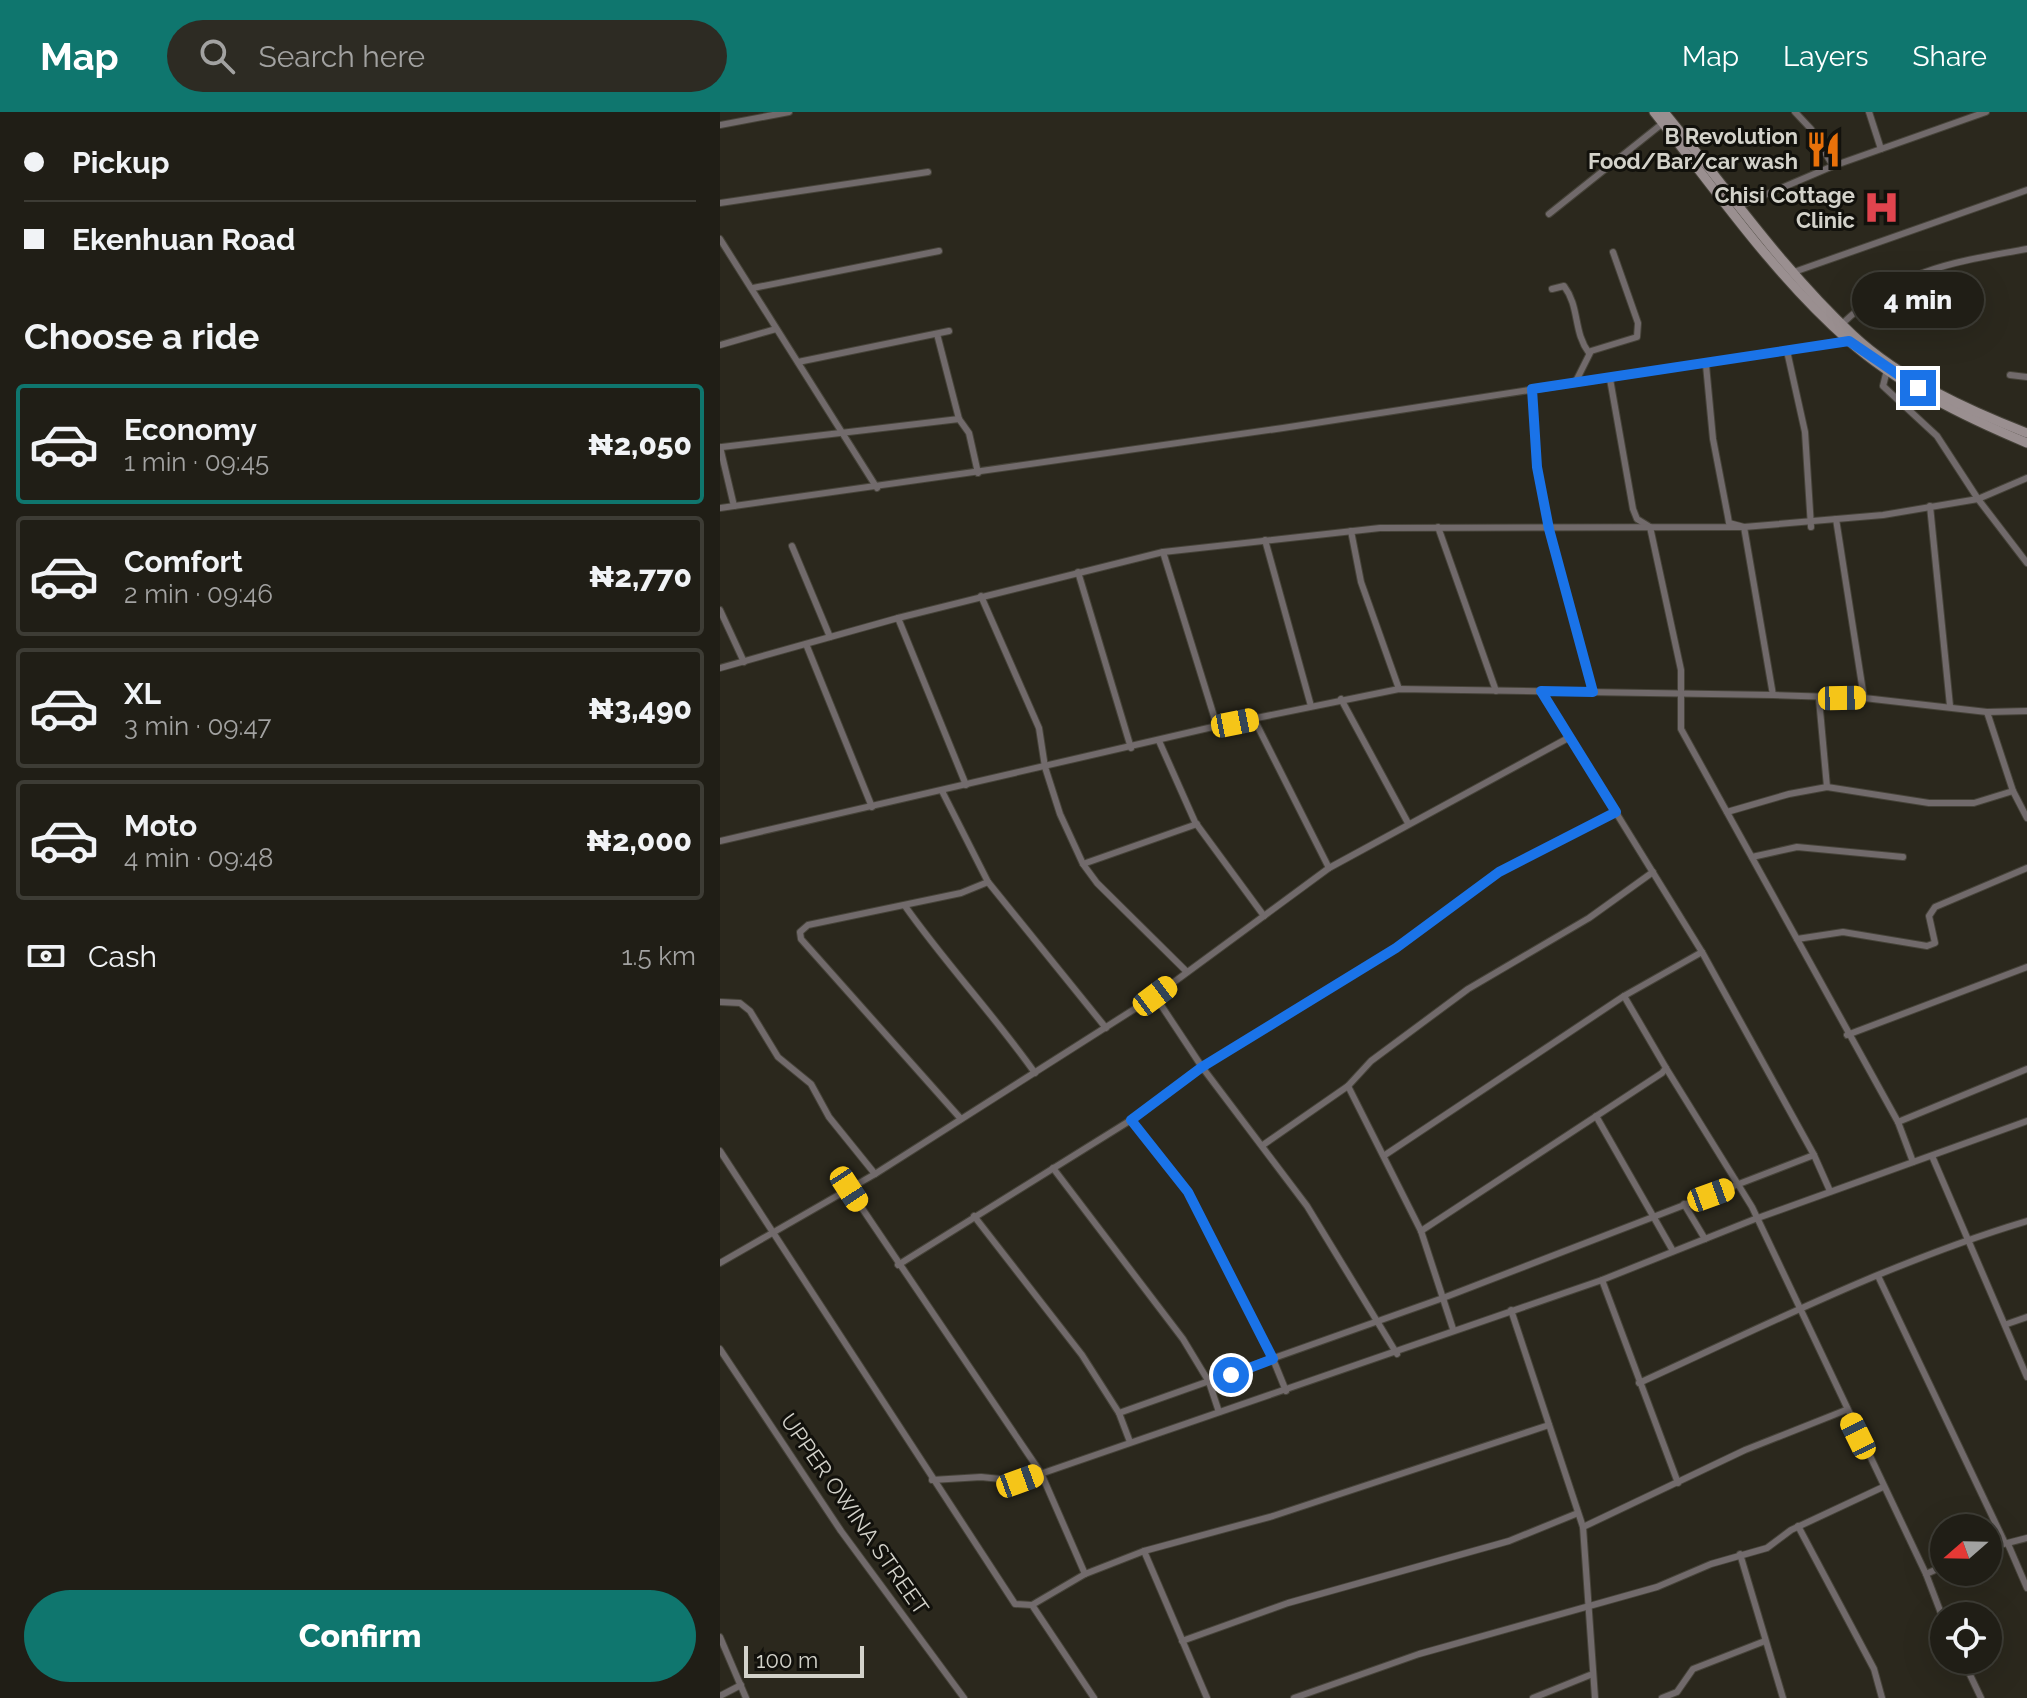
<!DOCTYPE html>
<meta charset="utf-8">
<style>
:root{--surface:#201e16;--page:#2d2b23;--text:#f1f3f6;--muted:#a2a2a1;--line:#3d3c35;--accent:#0f766e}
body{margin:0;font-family:Raleway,sans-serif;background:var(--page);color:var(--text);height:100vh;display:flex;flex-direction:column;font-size:30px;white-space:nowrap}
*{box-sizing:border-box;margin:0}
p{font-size:26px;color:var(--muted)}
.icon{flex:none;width:44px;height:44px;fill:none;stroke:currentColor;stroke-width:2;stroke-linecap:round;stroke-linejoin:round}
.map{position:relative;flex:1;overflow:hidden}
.panel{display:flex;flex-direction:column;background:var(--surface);width:720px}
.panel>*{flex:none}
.banner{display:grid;align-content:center;height:176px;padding:0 24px;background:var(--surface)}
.needle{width:52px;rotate:250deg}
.fabs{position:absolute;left:1210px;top:1402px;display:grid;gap:16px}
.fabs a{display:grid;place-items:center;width:72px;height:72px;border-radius:50%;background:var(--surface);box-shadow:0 8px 32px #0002,0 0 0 2px var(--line);font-size:40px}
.scale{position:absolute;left:24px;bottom:20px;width:120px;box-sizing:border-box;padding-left:8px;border:4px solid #d3d2ca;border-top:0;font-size:22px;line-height:28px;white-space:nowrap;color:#d3d2ca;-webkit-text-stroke:6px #12110c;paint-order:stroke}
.end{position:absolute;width:36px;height:36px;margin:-18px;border:10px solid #1a73e8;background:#fff;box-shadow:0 0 0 4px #fff}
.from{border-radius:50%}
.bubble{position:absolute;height:56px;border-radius:28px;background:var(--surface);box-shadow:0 8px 32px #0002,0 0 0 2px var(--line);font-size:26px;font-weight:800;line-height:56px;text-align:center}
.car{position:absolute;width:24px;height:48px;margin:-24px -12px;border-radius:10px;box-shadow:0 0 6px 2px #0007;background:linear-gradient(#f5c518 24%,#345 0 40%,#f5c518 0 76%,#345 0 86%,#f5c518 0)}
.banner b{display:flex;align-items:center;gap:28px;height:76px;font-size:30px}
.banner b+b{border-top:2px solid var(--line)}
.banner i{width:20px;height:20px;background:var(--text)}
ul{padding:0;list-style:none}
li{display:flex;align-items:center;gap:24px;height:120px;margin:0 16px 12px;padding:0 8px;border:4px solid var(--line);border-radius:8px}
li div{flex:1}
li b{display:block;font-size:30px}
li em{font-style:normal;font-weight:800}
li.active{border-color:var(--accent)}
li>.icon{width:72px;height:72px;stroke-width:1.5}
h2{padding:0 24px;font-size:36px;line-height:96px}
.pay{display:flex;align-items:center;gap:20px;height:88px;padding:0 24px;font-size:30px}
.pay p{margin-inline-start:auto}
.action{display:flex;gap:16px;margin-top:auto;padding:16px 24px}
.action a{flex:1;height:92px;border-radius:48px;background:var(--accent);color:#fff;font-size:32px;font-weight:800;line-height:92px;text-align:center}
header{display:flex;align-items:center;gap:48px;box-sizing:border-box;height:112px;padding:0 40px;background:var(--accent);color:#fff}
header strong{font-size:38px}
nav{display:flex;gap:44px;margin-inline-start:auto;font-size:28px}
.search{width:560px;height:72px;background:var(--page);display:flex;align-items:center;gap:20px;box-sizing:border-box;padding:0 28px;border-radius:44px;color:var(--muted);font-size:30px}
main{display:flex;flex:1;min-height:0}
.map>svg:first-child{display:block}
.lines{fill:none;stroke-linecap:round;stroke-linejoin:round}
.minor-casing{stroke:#464339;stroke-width:8}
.secondary-casing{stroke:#464339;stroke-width:11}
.minor{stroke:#716a6b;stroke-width:6}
.secondary{stroke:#9a8f90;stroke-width:9}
.route{stroke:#1a73e8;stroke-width:10}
.labels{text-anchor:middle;stroke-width:6;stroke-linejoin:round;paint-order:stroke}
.poi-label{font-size:22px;font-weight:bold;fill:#d3d2ca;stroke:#12110c;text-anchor:end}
.street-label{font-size:22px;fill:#d3d2ca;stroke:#12110c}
</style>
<header>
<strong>Map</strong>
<div class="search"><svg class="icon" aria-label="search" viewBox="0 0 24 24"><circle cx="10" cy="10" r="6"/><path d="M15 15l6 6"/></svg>Search here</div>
<nav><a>Map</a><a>Layers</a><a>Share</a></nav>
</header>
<main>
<section class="panel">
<div class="banner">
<b><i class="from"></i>Pickup</b>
<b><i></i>Ekenhuan Road</b>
</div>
<h2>Choose a ride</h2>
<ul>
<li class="active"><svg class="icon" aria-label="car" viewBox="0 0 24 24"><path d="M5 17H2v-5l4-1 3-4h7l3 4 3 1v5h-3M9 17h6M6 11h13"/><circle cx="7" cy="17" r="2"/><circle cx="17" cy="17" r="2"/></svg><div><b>Economy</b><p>1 min · 09:45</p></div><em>₦2,050</em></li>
<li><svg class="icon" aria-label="car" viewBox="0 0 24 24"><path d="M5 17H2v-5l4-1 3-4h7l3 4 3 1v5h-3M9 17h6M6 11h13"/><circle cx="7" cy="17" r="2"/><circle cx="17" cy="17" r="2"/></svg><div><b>Comfort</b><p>2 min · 09:46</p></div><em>₦2,770</em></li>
<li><svg class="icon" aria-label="car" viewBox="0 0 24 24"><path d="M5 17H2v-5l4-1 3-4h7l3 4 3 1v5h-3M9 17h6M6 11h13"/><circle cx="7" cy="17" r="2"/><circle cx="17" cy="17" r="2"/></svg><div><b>XL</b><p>3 min · 09:47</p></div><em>₦3,490</em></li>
<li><svg class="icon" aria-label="car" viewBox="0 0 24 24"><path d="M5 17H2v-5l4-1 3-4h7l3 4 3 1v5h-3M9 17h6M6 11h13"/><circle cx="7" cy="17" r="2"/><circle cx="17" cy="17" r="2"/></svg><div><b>Moto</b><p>4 min · 09:48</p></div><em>₦2,000</em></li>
</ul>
<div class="pay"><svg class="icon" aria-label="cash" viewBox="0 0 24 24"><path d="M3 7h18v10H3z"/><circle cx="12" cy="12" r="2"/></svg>Cash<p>1.5 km</p></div>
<div class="action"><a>Confirm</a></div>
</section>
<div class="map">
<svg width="1307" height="1586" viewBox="0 0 1307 1586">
<rect width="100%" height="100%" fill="#2b281d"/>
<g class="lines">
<defs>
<g id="minor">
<polyline points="1075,0 1091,17 1113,54"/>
<polyline points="1149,0 1161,37"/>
<polyline points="0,13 69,0"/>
<polyline points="0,91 208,60"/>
<polyline points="1019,94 1113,54 1266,0"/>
<polyline points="829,102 943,11"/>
<polyline points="0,127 157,376"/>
<polyline points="1074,160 1307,78"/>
<polyline points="33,176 219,139"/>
<path d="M 832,177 L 844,174 C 860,195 853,220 869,241"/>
<path d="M 1122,212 C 1178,158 1233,150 1307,137"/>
<polyline points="217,222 239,307"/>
<polyline points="0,233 56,217"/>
<polyline points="1067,239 1085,320 1091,415"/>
<polyline points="78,250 229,219"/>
<polyline points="986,253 993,327 1008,405 1009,411 1024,415 1053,583"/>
<polyline points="1167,258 1163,274 1217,324 1258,387 1307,451"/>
<polyline points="1290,263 1307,265"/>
<polyline points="890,267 913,397 917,407 930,415 961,558 961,617 1178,1010 1193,1050"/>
<polyline points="855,271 871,239 917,225 918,211 893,140"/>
<polyline points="812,277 817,355 829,417 873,580"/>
<polyline points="0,335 14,394"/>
<polyline points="2,335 239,307 249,321 258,361"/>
<polyline points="1210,394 1230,594"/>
<polyline points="0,396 563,316 1128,229"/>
<polyline points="1116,407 1144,586"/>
<polyline points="718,415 776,579"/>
<polyline points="631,419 641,470 679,577"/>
<polyline points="545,428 591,594"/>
<polyline points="72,434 110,525"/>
<polyline points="443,440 497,614"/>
<polyline points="358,460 411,636"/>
<polyline points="261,484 319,616 325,655 340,702 363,752 377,771 467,860"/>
<polyline points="0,498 24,550"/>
<polyline points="178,506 246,673"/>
<polyline points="86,532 152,695"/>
<polyline points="0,556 178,506 443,440 660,416 1024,415 1163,403 1258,387 1307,366"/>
<polyline points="821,579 982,840 1094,1043 1110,1079"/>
<polyline points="621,587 688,711"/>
<polyline points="1099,587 1107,675"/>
<polyline points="1267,600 1293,679 1307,706"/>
<polyline points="534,607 609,756"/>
<polyline points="439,629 475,710 544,804"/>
<polyline points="222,679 268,770 386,916"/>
<polyline points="1007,700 1069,682 1107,675 1209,691 1254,691 1293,679"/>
<polyline points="0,729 497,614 679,577 1053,583 1144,586 1267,600 1307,599"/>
<polyline points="1032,745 1077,735 1183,745"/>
<polyline points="363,752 477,712"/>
<path d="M 185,794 C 226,852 274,903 315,961"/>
<polyline points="1077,827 1123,820 1207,834 1215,831 1209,804 1215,795 1307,756"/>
<polyline points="435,884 482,955 587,1094 677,1242"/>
<polyline points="0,890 20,891 30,899 58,945 91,972 109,1005 155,1062"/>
<polyline points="1127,923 1307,855"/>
<polyline points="946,956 1032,1095 1206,1462 1224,1509"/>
<polyline points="628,974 701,1119 733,1217"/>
<polyline points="876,1004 953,1139"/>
<polyline points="241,1007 81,827 80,820 88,813 241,781 268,770"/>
<polyline points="411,1008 468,1080 553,1247 566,1279"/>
<polyline points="1178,1010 1307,957"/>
<polyline points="543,1033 628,974 651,949 748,877 869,806 933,760"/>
<polyline points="0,1039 295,1492 312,1493 374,1586"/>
<polyline points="665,1043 904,884 982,840"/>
<polyline points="1212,1044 1307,1265"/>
<polyline points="333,1056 463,1227 489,1270 499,1300"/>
<polyline points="129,1077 321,1361 365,1462"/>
<polyline points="964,1092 985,1127"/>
<polyline points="254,1104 362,1243 399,1301 410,1330"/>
<polyline points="701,1119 942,961 946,956 904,884"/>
<polyline points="0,1151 155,1062 435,884 609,756 850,625"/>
<polyline points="178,1153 411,1008 482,955 676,836 779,760 896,700"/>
<polyline points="1158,1164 1284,1429"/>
<polyline points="882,1168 958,1371"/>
<polyline points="791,1198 863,1415 875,1586"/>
<polyline points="1287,1212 1307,1205"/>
<polyline points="0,1237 121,1419 244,1586"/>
<path d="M 919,1271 C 1046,1213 1173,1149 1307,1109"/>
<polyline points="399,1301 723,1186 1094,1043"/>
<polyline points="212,1368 261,1365 300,1369 882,1168 1035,1107 1307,1009"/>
<polyline points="1078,1414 1154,1557 1162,1586"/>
<polyline points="863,1415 1025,1338 1126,1298"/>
<polyline points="1288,1432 1307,1476"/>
<polyline points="1268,1436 1307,1426"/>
<polyline points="424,1439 487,1586"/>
<polyline points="1020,1442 1063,1586"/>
<polyline points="1206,1462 1224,1454"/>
<polyline points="312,1493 365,1462 424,1439 553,1404 829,1313"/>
<polyline points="0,1525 26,1586"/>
<polyline points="462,1529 568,1491 789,1429 858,1401"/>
<polyline points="1243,1548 1261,1586"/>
<polyline points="0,1584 21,1573"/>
<polyline points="574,1586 699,1542 937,1475 991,1452 1047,1436 1071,1418 1163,1375"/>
<polyline points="813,1586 870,1563"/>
<polyline points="942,1586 957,1580 973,1557 1045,1529"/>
</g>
<g id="secondary">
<path d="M 934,0 C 995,77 1054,163 1128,228 C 1179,273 1245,305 1307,331"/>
<path d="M 944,0 C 1006,75 1062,157 1133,223 C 1180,267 1248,298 1307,321"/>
</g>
</defs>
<use href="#minor" class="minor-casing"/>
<use href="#secondary" class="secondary-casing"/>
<use href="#minor" class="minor"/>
<use href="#secondary" class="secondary"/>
</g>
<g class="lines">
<polyline class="route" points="511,1263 553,1247 468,1080 411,1008 482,955 676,836 779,760 896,700 821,579 873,580 829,417 817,355 812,277 1129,229 1198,276"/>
</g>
<defs>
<symbol id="restaurant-bare" viewBox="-9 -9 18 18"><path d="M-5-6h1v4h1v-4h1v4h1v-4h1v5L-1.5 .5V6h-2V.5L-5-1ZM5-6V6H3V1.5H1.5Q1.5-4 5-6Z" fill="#e8710a" stroke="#12110c" stroke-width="2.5" paint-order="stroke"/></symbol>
<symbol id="hospital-bare" viewBox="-9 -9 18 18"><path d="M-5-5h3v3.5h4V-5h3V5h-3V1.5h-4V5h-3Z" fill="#e0444e" stroke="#12110c" stroke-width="2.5" paint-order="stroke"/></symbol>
</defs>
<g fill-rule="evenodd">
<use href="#restaurant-bare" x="1078" y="12" width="51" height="51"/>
<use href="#hospital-bare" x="1136" y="70" width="51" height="51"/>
</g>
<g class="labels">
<g class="poi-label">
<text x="1078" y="32">B Revolution<tspan x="1078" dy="25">Food/Bar/car wash</tspan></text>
<text x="1135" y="91">Chisi Cottage<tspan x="1135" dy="25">Clinic</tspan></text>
</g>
<g class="street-label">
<text transform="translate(135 1402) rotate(55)" y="8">UPPER OWINA STREET</text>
</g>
</g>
</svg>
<div class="fabs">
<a><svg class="needle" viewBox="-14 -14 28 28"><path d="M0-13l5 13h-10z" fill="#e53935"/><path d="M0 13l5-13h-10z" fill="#a2a2a1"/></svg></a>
<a><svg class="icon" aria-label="locate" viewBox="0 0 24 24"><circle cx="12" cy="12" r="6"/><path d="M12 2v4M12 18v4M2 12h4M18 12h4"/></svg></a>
</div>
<div class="scale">100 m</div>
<i class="end from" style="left:511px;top:1263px"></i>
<i class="end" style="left:1198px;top:276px"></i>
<div class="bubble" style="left:1132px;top:160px;width:132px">4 min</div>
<i class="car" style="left:1122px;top:586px;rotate:89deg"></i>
<i class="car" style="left:515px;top:611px;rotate:79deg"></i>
<i class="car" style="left:435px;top:884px;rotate:53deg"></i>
<i class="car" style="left:129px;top:1077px;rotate:147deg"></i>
<i class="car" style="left:991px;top:1083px;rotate:70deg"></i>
<i class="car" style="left:1138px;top:1324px;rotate:334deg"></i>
<i class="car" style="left:300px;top:1369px;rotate:70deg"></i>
</div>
</main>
